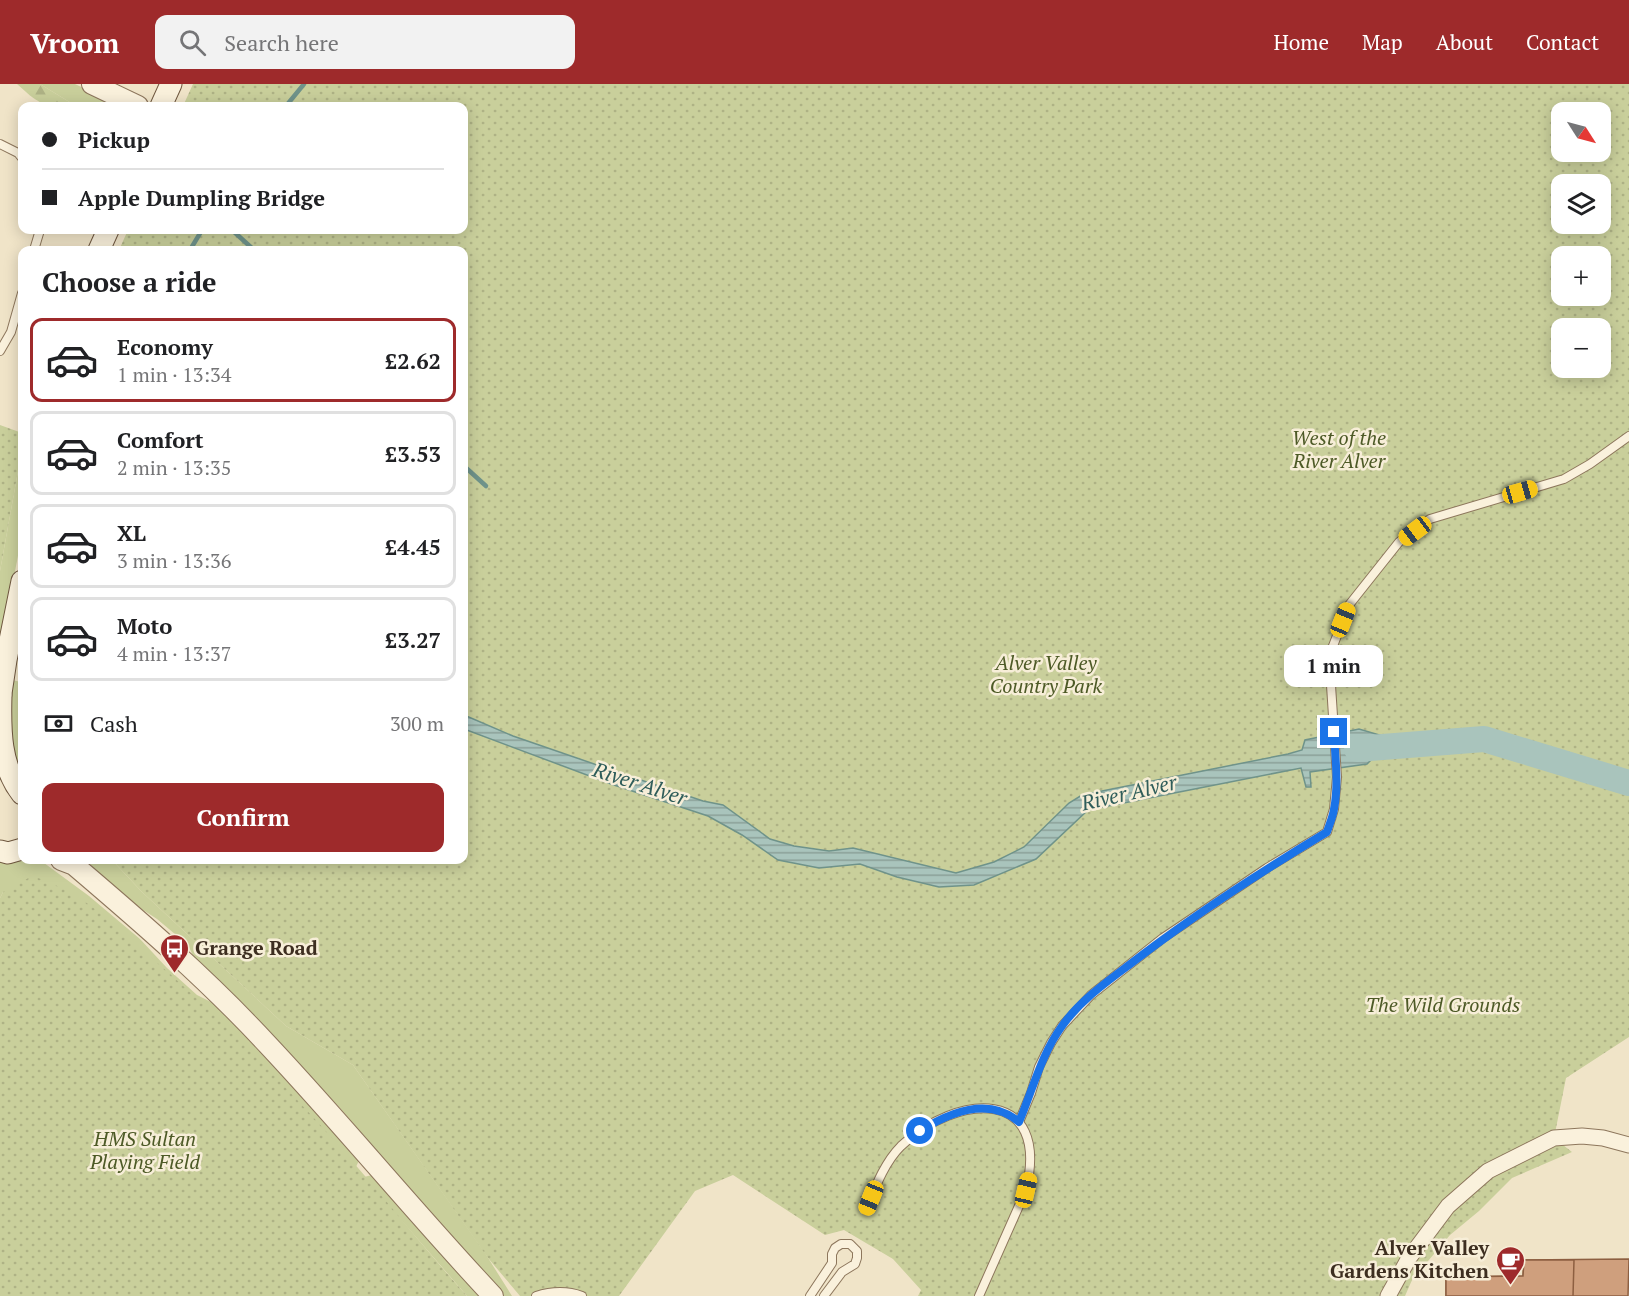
<!DOCTYPE html>
<meta charset="utf-8">
<style>
:root{--surface:#fff;--page:#f2f2f2;--text:#202124;--muted:#757577;--line:#e0e0e0;--accent:#9e2a2b}
body{margin:0;font-family:"PT Serif",serif;background:var(--page);color:var(--text);height:100vh;display:flex;flex-direction:column;font-size:22px;white-space:nowrap}
*{box-sizing:border-box;margin:0}
p{font-size:20px;color:var(--muted)}
.icon{flex:none;width:33px;height:33px;fill:none;stroke:currentColor;stroke-width:2;stroke-linecap:round;stroke-linejoin:round}
.map{position:relative;flex:1;overflow:hidden}
.panel{position:absolute;left:18px;top:162px;width:450px;height:618px;display:flex;flex-direction:column;background:var(--surface);border-radius:12px;box-shadow:0 3px 15px #0003}
.panel>*{flex:none}
.banner{position:absolute;left:18px;top:18px;width:450px;height:132px;border-radius:12px;box-shadow:0 3px 15px #0003;display:grid;align-content:center;height:132px;padding:0 24px;background:var(--surface)}
.needle{width:39px;rotate:126deg}
.tools{position:absolute;left:1551px;top:18px;display:grid;gap:12px}
.tools a{display:grid;place-items:center;width:60px;height:60px;border-radius:12px;background:var(--surface);box-shadow:0 3px 15px #0003;font-size:30px}
.end{position:absolute;width:27px;height:27px;margin:-14px;border:8px solid #1a73e8;background:#fff;box-shadow:0 0 0 3px #fff}
.from{border-radius:50%}
.bubble{position:absolute;height:42px;border-radius:12px;background:var(--surface);box-shadow:0 3px 15px #0003;font-size:20px;font-weight:600;line-height:42px;text-align:center}
.car{position:absolute;width:18px;height:36px;margin:-18px -9px;border-radius:8px;box-shadow:0 0 4px 2px #0007;background:linear-gradient(#f5c518 24%,#345 0 40%,#f5c518 0 76%,#345 0 86%,#f5c518 0)}
.banner b{display:flex;align-items:center;gap:21px;height:57px;font-size:22px}
.banner b+b{border-top:2px solid var(--line)}
.banner i{width:15px;height:15px;background:var(--text)}
ul{padding:0;list-style:none}
li{display:flex;align-items:center;gap:18px;height:84px;margin:0 12px 9px;padding:0 12px;border:3px solid var(--line);border-radius:12px}
li div{flex:1}
li b{display:block;font-size:22px}
li em{font-style:normal;font-weight:600}
li.active{border-color:var(--accent)}
li>.icon{width:54px;height:54px;stroke-width:1.5}
h2{padding:0 24px;font-size:27px;line-height:72px}
.pay{display:flex;align-items:center;gap:15px;height:66px;padding:0 24px;font-size:22px}
.pay p{margin-inline-start:auto}
.action{display:flex;gap:12px;margin-top:auto;padding:12px 24px}
.action a{flex:1;height:69px;border-radius:12px;background:var(--accent);color:#fff;font-size:24px;font-weight:600;line-height:69px;text-align:center}
header{display:flex;align-items:center;gap:36px;box-sizing:border-box;height:84px;padding:0 30px;background:var(--accent);color:#fff}
header strong{font-size:28px}
nav{display:flex;gap:33px;margin-inline-start:auto;font-size:21px}
.search{width:420px;height:54px;background:var(--page);display:flex;align-items:center;gap:15px;box-sizing:border-box;padding:0 21px;border-radius:12px;color:var(--muted);font-size:22px}
.map>svg:first-child{display:block}
.grass{fill:#c9cf9b}
.forest{fill:url(#forest-firs)}
.park{fill:url(#park-dots);fill-rule:evenodd}
.water{fill:url(#water-rules);stroke:#6f938a;stroke-width:1.5}
.lines{fill:none;stroke-linecap:round;stroke-linejoin:round}
.stream{stroke:#6f938a;stroke-width:4.5}
.river{stroke:#a9c4bc;stroke-width:26}
.building{fill:#cf9f7d;stroke:#8d5f41;stroke-width:1.5}
.service-casing{stroke:#8d765c;stroke-width:10}
.minor-casing{stroke:#8d765c;stroke-width:17}
.tertiary-casing{stroke:#8d765c;stroke-width:22}
.secondary-casing{stroke:#6f573f;stroke-width:23}
.service{stroke:#faf1dc;stroke-width:8}
.minor{stroke:#faf1dc;stroke-width:15}
.tertiary{stroke:#faf1dc;stroke-width:20}
.secondary{stroke:#faf1dc;stroke-width:21}
.route{stroke:#1a73e8;stroke-width:8}
.labels{text-anchor:middle;stroke-width:5;stroke-linejoin:round;paint-order:stroke}
.park-label{font-size:20px;font-style:italic;fill:#4d5a26;stroke:#f7eed8}
.poi-label{font-size:20px;font-weight:bold;fill:#3d2e20;stroke:#f7eed8;text-anchor:start}
.water-label{font-size:21px;font-style:italic;fill:#2f5d5a;stroke:#f7eed8}
</style>
<header>
<strong>Vroom</strong>
<div class="search"><svg class="icon" aria-label="search" viewBox="0 0 24 24"><circle cx="10" cy="10" r="6"/><path d="M15 15l6 6"/></svg>Search here</div>
<nav><a>Home</a><a>Map</a><a>About</a><a>Contact</a></nav>
</header>
<div class="map">
<svg width="1629" height="1212" viewBox="0 0 1629 1212">
<defs>
<pattern id="forest-firs" width="22" height="20" patternUnits="userSpaceOnUse" patternTransform="scale(1.5)"><rect width="22" height="20" fill="#c9cf9b"/><path d="M5 1l3.5 6h-7zM16 11l3.5 6h-7z" fill="#aeb285"/></pattern>
<pattern id="park-dots" width="8" height="8" patternUnits="userSpaceOnUse" patternTransform="scale(1.5)"><rect width="8" height="8" fill="#c9cf9b"/><path d="M2 2h.1M6 6h.1" fill="none" stroke="#aeb285" stroke-width="1.8" stroke-linecap="round"/></pattern>
<pattern id="water-rules" width="6" height="5" patternUnits="userSpaceOnUse" patternTransform="scale(1.5)"><rect width="6" height="5" fill="#a9c4bc"/><path d="M0 2.5h6" fill="none" stroke="#8ba098"/></pattern>
</defs>
<rect width="100%" height="100%" fill="#f0e4c8"/>
<g class="grass">
<polygon points="40,0 75,0 121,22 76,22"/>
<polygon points="22,365 22,451 0,565 0,487"/>
<polygon points="12,596 21,598 22,602 22,695 9,663"/>
<polygon points="22,776 40,776 89,812 140,855 167,884 197,911 221,923 361,1072 356,1083 340,1064 3,808 0,814 0,778"/>
<polygon points="86,776 112,776 142,808 286,942 353,981 485,1169 512,1212 502,1212 339,1023 247,926 196,878 188,861 157,835 123,813"/>
<polygon points="376,1090 429,1155 479,1212 467,1212 364,1093"/>
</g>
<path class="forest" d="M 17,0 L 40,0 L 76,22 C 44,23 41,22 17,0 Z"/>
<g class="park">
<path d="M 193,0 L 1629,0 L 1629,953 L 1566,994 L 1554,1054 L 1572,1068 L 1512,1094 L 1479,1127 L 1450,1151 L 1412,1196 L 1405,1212 L 918,1212 L 921,1206 L 893,1175 L 844,1146 L 825,1151 L 733,1091 L 695,1107 L 619,1212 L 520,1212 L 488,1174 L 353,981 L 286,942 L 142,808 L 112,776 L 464,776 L 464,166 L 119,166 L 128,146 L 464,146 L 464,22 L 183,22 ZM 1562,28 L 1600,28 L 1600,68 L 1562,68 ZM 1562,100 L 1600,100 L 1600,140 L 1562,140 ZM 1562,172 L 1600,172 L 1600,212 L 1562,212 ZM 1562,244 L 1600,244 L 1600,284 L 1562,284 Z"/>
<polygon points="0,341 22,349 22,365 0,487"/>
<path d="M 32,792 C 85,809 113,840 154,876 C 220,933 282,998 340,1063 C 383,1112 423,1163 467,1212 L 0,1212 L 0,814 L 3,808 Z"/>
</g>
<polygon class="water" points="464,631 513,652 629,692 703,717 723,721 770,755 794,762 829,767 853,764 956,789 994,778 1024,763 1069,719 1082,711 1288,670 1302,666 1305,656 1359,645 1390,654 1395,667 1375,672 1367,680 1310,688 1311,703 1306,703 1301,684 1088,726 1036,775 974,801 939,803 897,793 860,780 819,784 778,776 742,751 708,732 611,700 464,645"/>
<g class="lines">
<g class="stream">
<polyline points="286,22 304,0"/>
<polyline points="232,146 254,166"/>
<polyline points="190,166 202,146"/>
<polyline points="464,382 486,402"/>
</g>
<polyline class="river" points="1357,665 1484,655 1629,699"/>
</g>
<g class="building">
<polygon points="1629,1175 1628,1212 1446,1212 1446,1193 1523,1192 1524,1176"/>
<polygon points="1524,1176 1574,1176 1573,1212 1446,1212 1446,1193 1523,1192"/>
</g>
<g class="lines">
<defs>
<g id="service">
<polyline points="0,60 18,69 22,74"/>
<polyline points="34,166 40,146"/>
<polyline points="0,267 11,248 22,209"/>
<polyline points="1019,1038 1031,1009 1039,983 1051,959 1062,942 1091,911 1163,854 1267,784 1327,748 1334,725 1337,693 1330,586 1331,567 1349,521 1399,458 1430,435 1564,395 1590,380 1629,352"/>
<path d="M 866,1126 C 875,1104 884,1079 901,1062 C 957,1009 1051,1002 1026,1106 L 979,1212"/>
<path d="M 536,1212 C 552,1207 566,1206 582,1212"/>
<polyline points="810,1212 832,1179 832,1170 835,1164 841,1160 850,1160 857,1167 857,1174 855,1180 842,1188 824,1212"/>
</g>
<polyline id="minor" points="1388,1212 1409,1174 1448,1122 1488,1087 1554,1054 1582,1052 1603,1054 1629,1061"/>
<g id="tertiary">
<polyline points="92,0 138,22"/>
<path d="M 61,776 L 74,781 C 141,838 208,896 268,961 C 345,1043 416,1130 493,1212"/>
</g>
<g id="secondary">
<polyline points="161,22 171,0"/>
<polyline points="99,166 108,146"/>
<path d="M 1,611 C 0,646 0,682 22,710"/>
<polyline points="0,616 6,576 22,497"/>
<polyline points="0,767 8,769 22,765"/>
</g>
</defs>
<use href="#service" class="service-casing"/>
<use href="#minor" class="minor-casing"/>
<use href="#tertiary" class="tertiary-casing"/>
<use href="#secondary" class="secondary-casing"/>
<use href="#service" class="service"/>
<use href="#minor" class="minor"/>
<use href="#tertiary" class="tertiary"/>
<use href="#secondary" class="secondary"/>
</g>
<g class="lines">
<path class="route" d="M 920,1047 C 950,1028 989,1012 1019,1038 C 1033,1005 1041,971 1062,942 C 1080,917 1105,899 1129,881 C 1192,832 1259,789 1327,748 C 1329,741 1333,733 1334,725 C 1339,700 1335,673 1334,648"/>
</g>
<defs>
<symbol id="bus-pin" viewBox="-11 -11 22 30"><path d="M0 17L-7.5 6A9.5 9.5 0 1 1 7.5 6Z" fill="#9e2a2b" stroke="#f7eed8"/><path d="M-5-6H5V4H4V6H2V4H-2V6H-4V4H-5ZM-3.5-4V0h7V-4ZM-3.5 1.2v1.5H-2V1.2ZM2 1.2v1.5H3.5V1.2Z" fill="#fff"/></symbol>
<symbol id="cafe-pin" viewBox="-11 -11 22 30"><path d="M0 17L-7.5 6A9.5 9.5 0 1 1 7.5 6Z" fill="#9e2a2b" stroke="#f7eed8"/><path d="M-5.5-4.5H6V0H3Q3 3.5 0 3.5H-2.5Q-5.5 3.5-5.5 0ZM3-3.2v2h1.7v-2ZM-6 4.5H4V6H-6Z" fill="#fff"/></symbol>
</defs>
<g fill-rule="evenodd">
<use href="#bus-pin" x="158" y="848" width="33" height="45"/>
<use href="#cafe-pin" x="1494" y="1160" width="33" height="45"/>
</g>
<g class="labels">
<g class="park-label">
<text x="1339" y="361">West of the<tspan x="1339" dy="23">River Alver</tspan></text>
<text x="1046" y="586">Alver Valley<tspan x="1046" dy="23">Country Park</tspan></text>
<text x="1443" y="928">The Wild Grounds</text>
<text x="145" y="1062">HMS Sultan<tspan x="145" dy="23">Playing Field</tspan></text>
</g>
<g class="poi-label">
<text x="195" y="871">Grange Road</text>
<text x="1489" y="1171" text-anchor="end">Alver Valley<tspan x="1489" dy="23">Gardens Kitchen</tspan></text>
</g>
<g class="water-label">
<text transform="translate(640 700) rotate(18)" y="7">River Alver</text>
<text transform="translate(1129 709) rotate(-13)" y="7">River Alver</text>
</g>
</g>
</svg>
<div class="tools">
<a><svg class="needle" viewBox="-14 -14 28 28"><path d="M0-13l5 13h-10z" fill="#e53935"/><path d="M0 13l5-13h-10z" fill="#757577"/></svg></a>
<a><svg class="icon" aria-label="layers" viewBox="0 0 24 24"><path d="M12 4l9 5-9 5-9-5zM3 14l9 5 9-5"/></svg></a>
<a>+</a>
<a>−</a>
</div>
<i class="end from" style="left:920px;top:1047px"></i>
<i class="end" style="left:1334px;top:648px"></i>
<div class="bubble" style="left:1284px;top:561px;width:99px">1 min</div>
<i class="car" style="left:1520px;top:408px;rotate:74deg"></i>
<i class="car" style="left:1415px;top:447px;rotate:233deg"></i>
<i class="car" style="left:1343px;top:536px;rotate:22deg"></i>
<i class="car" style="left:1026px;top:1106px;rotate:13deg"></i>
<i class="car" style="left:871px;top:1114px;rotate:202deg"></i>
<div class="banner">
<b><i class="from"></i>Pickup</b>
<b><i></i>Apple Dumpling Bridge</b>
</div>
<section class="panel">
<h2>Choose a ride</h2>
<ul>
<li class="active"><svg class="icon" aria-label="car" viewBox="0 0 24 24"><path d="M5 17H2v-5l4-1 3-4h7l3 4 3 1v5h-3M9 17h6M6 11h13"/><circle cx="7" cy="17" r="2"/><circle cx="17" cy="17" r="2"/></svg><div><b>Economy</b><p>1 min · 13:34</p></div><em>£2.62</em></li>
<li><svg class="icon" aria-label="car" viewBox="0 0 24 24"><path d="M5 17H2v-5l4-1 3-4h7l3 4 3 1v5h-3M9 17h6M6 11h13"/><circle cx="7" cy="17" r="2"/><circle cx="17" cy="17" r="2"/></svg><div><b>Comfort</b><p>2 min · 13:35</p></div><em>£3.53</em></li>
<li><svg class="icon" aria-label="car" viewBox="0 0 24 24"><path d="M5 17H2v-5l4-1 3-4h7l3 4 3 1v5h-3M9 17h6M6 11h13"/><circle cx="7" cy="17" r="2"/><circle cx="17" cy="17" r="2"/></svg><div><b>XL</b><p>3 min · 13:36</p></div><em>£4.45</em></li>
<li><svg class="icon" aria-label="car" viewBox="0 0 24 24"><path d="M5 17H2v-5l4-1 3-4h7l3 4 3 1v5h-3M9 17h6M6 11h13"/><circle cx="7" cy="17" r="2"/><circle cx="17" cy="17" r="2"/></svg><div><b>Moto</b><p>4 min · 13:37</p></div><em>£3.27</em></li>
</ul>
<div class="pay"><svg class="icon" aria-label="cash" viewBox="0 0 24 24"><path d="M3 7h18v10H3z"/><circle cx="12" cy="12" r="2"/></svg>Cash<p>300 m</p></div>
<div class="action"><a>Confirm</a></div>
</section>
</div>
